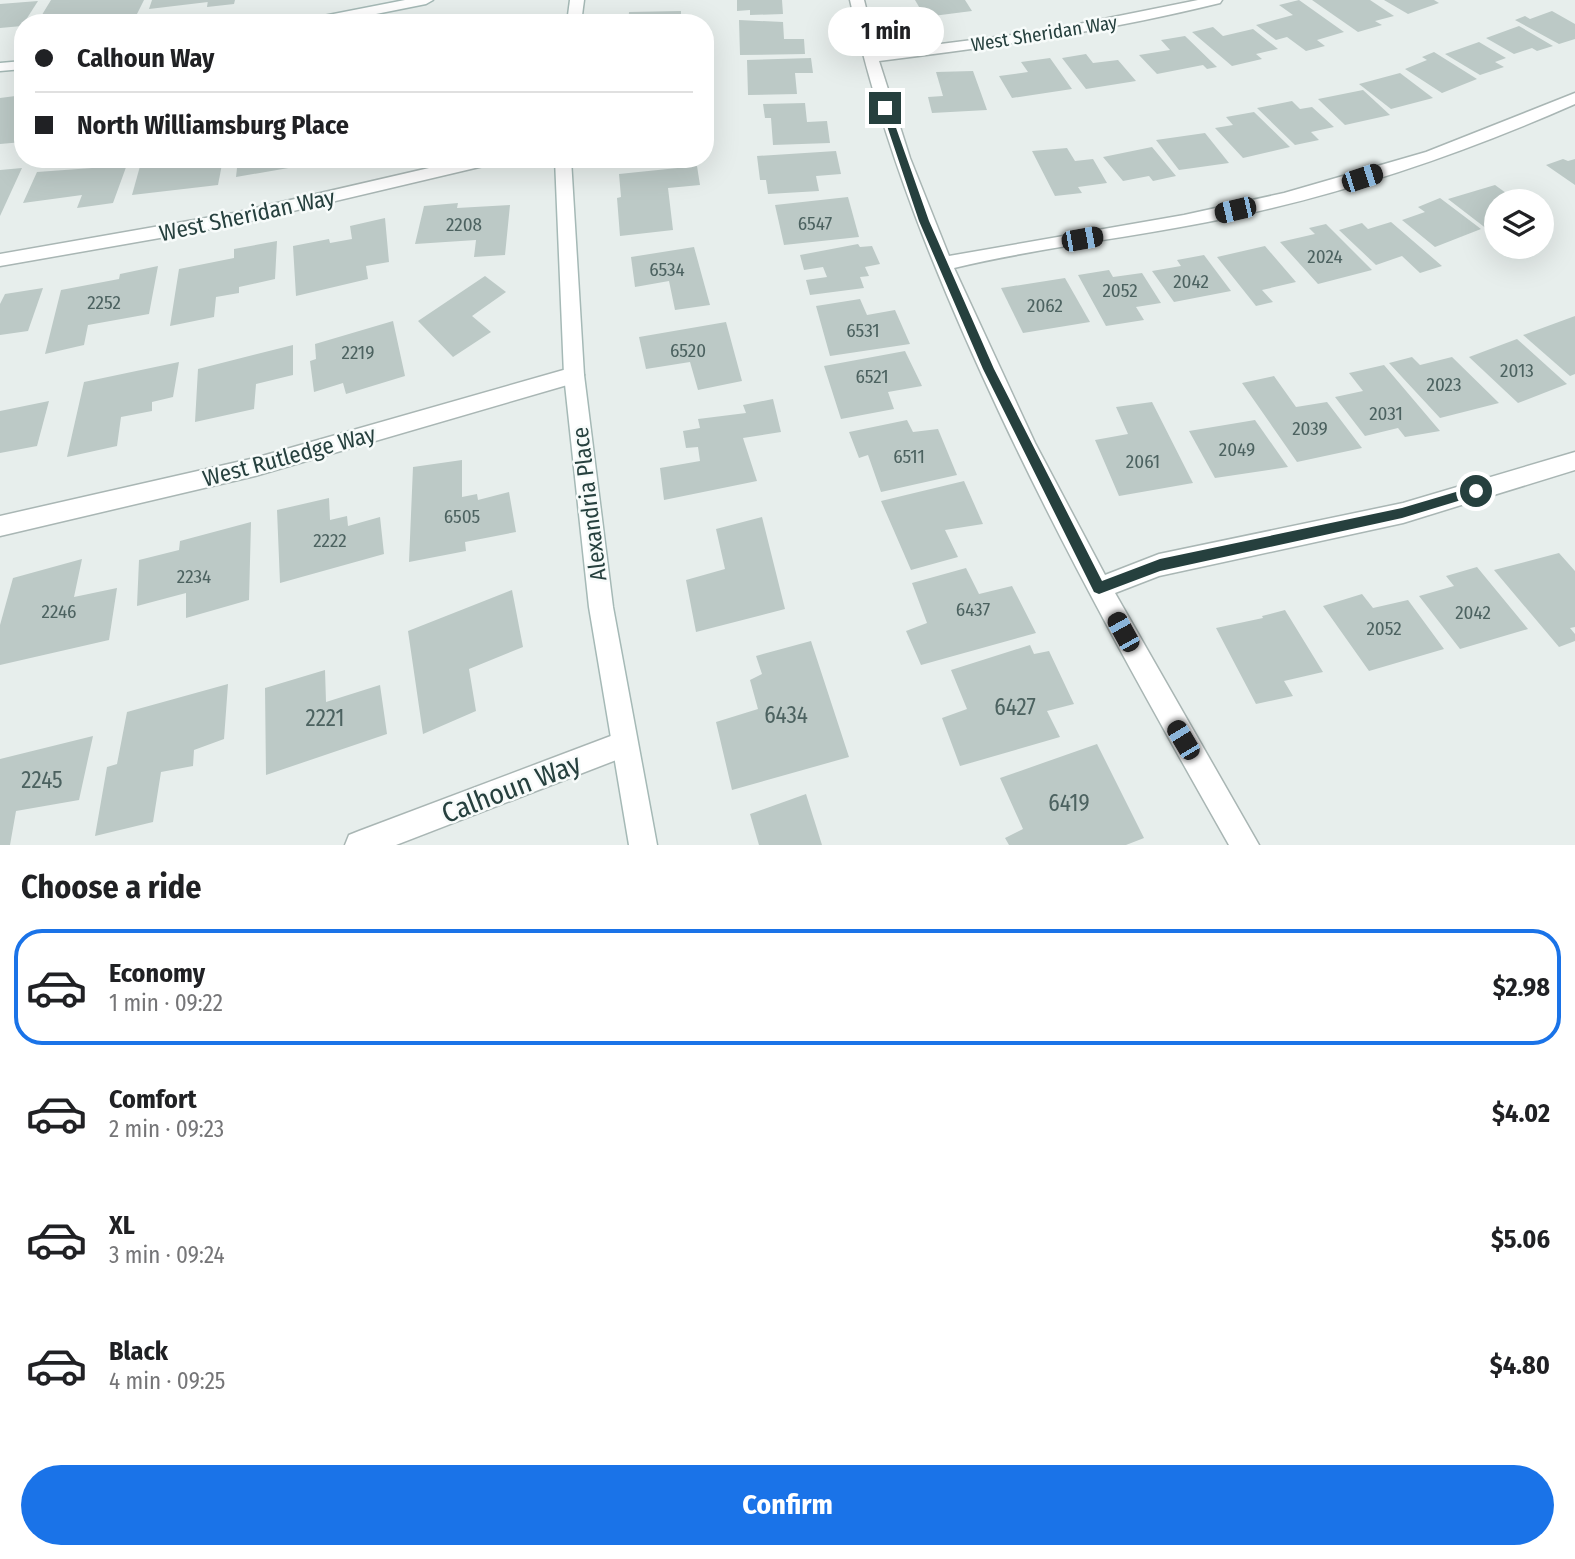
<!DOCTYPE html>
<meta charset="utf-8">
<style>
:root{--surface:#fff;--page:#f2f2f2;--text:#202124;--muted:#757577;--line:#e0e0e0;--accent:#1a73e8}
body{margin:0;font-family:"Fira Sans Condensed",sans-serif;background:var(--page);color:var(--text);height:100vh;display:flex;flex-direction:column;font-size:26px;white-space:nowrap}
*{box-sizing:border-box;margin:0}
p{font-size:23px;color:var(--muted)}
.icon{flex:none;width:38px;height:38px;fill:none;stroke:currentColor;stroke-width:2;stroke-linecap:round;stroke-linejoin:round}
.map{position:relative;height:845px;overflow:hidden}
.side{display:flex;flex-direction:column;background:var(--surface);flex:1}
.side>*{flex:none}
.hud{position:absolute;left:14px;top:14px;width:700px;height:154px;border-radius:28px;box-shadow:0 7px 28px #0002;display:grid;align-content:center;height:154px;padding:0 21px;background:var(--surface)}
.tools{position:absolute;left:1484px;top:189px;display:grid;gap:14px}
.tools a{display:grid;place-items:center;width:70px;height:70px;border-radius:50%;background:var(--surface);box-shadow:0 7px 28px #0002;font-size:35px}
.end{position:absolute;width:32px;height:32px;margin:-16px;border:9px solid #26403e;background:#fff;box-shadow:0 0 0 4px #fff}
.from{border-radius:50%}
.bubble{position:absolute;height:49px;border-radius:24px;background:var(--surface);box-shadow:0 7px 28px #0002;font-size:23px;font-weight:700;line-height:49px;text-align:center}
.car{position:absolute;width:21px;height:42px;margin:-21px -10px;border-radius:9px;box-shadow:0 0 5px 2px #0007;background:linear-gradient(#222 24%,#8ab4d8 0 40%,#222 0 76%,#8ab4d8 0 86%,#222 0)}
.hud b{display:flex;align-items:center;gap:24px;height:66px;font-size:26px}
.hud b+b{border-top:2px solid var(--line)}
.hud i{width:18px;height:18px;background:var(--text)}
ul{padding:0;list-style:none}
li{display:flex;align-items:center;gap:21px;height:116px;margin:0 14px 10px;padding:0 7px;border:4px solid transparent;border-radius:28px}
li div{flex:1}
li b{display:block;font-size:26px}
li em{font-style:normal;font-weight:700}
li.active{border-color:var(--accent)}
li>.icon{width:63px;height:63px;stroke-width:1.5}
h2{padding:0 21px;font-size:32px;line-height:84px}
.action{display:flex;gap:14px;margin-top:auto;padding:14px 21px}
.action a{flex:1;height:80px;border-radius:42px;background:var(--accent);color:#fff;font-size:28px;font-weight:700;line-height:80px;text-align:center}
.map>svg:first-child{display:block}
.building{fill:#bcc9c6}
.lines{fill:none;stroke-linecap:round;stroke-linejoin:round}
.street-casing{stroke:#a9b6b4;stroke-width:3}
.secondary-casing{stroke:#a5b9b6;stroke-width:3}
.street{fill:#fff;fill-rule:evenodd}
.secondary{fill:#fff;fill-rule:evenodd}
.route{fill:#26403e}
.labels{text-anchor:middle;stroke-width:5;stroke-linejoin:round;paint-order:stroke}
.far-street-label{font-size:19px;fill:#26403e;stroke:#f7fbfa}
.number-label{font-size:19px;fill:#4c6260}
.street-label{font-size:23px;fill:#26403e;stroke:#f7fbfa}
.near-number-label{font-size:23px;fill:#4c6260}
.near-street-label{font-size:28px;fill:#26403e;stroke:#f7fbfa}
</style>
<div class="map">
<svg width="1575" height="845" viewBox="0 0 1575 845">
<rect width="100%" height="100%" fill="#e7eeec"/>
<g class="building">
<polygon points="51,0 144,0 135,18 105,20 109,14 85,16 82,21 37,23"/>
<polygon points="152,0 208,0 208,2 149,9"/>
<polygon points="208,0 235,0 234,4 207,7"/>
<polygon points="737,0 782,0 783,14 750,15 750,10 737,11"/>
<polygon points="915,0 965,0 972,11 925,17"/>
<polygon points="1299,0 1344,32 1317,40 1325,46 1306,51 1287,37 1276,40 1256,25 1293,15 1279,5"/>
<polygon points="1312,0 1370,0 1394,16 1375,21 1382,25 1358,32"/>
<polygon points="1384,0 1434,0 1439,3 1408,14"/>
<polygon points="38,1 22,26 0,28 0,4"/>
<polygon points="681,11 681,23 628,23 629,12"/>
<polygon points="1552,11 1575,24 1575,39 1559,44 1515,20 1525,16 1530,19"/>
<polygon points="739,20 783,22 784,39 804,39 805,54 740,55"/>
<polygon points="1519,26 1553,46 1537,51 1532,48 1514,54 1486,38"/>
<polygon points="1213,27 1223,36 1253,29 1278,49 1256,54 1262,59 1232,66 1192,32"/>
<polygon points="1185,36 1217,67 1207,69 1203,65 1157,74 1139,55 1170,50 1161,40"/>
<polygon points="1479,42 1506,58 1495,62 1504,67 1480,75 1445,54"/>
<polygon points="1434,52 1477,79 1442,93 1405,69 1427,60 1422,57"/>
<polygon points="1086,54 1093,63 1118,60 1136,81 1086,89 1062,58"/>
<polygon points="811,58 813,73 795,73 797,94 748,95 747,60"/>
<polygon points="1050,58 1072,89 1012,98 999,76 1028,72 1021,62"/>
<polygon points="973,71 987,110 932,113 928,97 943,96 936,72"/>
<polygon points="1400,73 1433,98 1391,109 1359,84"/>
<polygon points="1363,90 1390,115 1345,125 1318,99"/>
<polygon points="23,95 23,119 18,127 23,126 23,142 0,144 0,98"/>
<polygon points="1292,101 1300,109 1312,107 1334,127 1311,132 1319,140 1295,145 1257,108"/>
<polygon points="805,103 807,122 827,121 830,143 773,145 771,118 765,118 763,104"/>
<polygon points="1254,112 1290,147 1243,158 1215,128 1233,125 1226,117"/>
<polygon points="1205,133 1229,163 1179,170 1156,140"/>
<polygon points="1152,147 1176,176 1153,181 1149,176 1123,181 1103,157"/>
<polygon points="1067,148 1075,161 1093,159 1107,183 1078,187 1082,193 1055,196 1032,151"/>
<polygon points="836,151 841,174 816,176 819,191 768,194 766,180 760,180 757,156"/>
<polygon points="96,159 129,159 113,203 77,208 82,195 23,203 37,172 92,168"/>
<polygon points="142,159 223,159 218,185 132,195"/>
<polygon points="238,159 323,159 323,162 236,177"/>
<polygon points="1563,159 1568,161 1575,159 1575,185 1546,165"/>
<polygon points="697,166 700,185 668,188 673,230 620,236 617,198 621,197 619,174"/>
<polygon points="22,168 0,216 0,170"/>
<polygon points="1495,185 1517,201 1496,201 1496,236 1448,199"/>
<polygon points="848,197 859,237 784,245 775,205"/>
<polygon points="1440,198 1481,229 1435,247 1402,220 1425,212 1418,207"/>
<polygon points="458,203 457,208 510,205 505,255 474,257 476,240 415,244 424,206"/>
<polygon points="385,218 389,262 366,266 368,279 296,296 293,246 329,239 330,243 352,239 350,226"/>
<polygon points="1391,222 1442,266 1420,273 1402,256 1376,265 1339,230 1362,223 1368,229"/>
<polygon points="1326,224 1372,270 1318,284 1280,242 1315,234 1309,228"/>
<polygon points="277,241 275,279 239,287 239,293 216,297 214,317 170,326 179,269 234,258 234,249"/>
<polygon points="858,244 860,247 872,246 880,264 865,267 869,276 860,277 864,288 810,295 806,280 827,277 823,267 804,270 800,255"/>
<polygon points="1265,246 1296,282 1262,290 1273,302 1256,306 1217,257"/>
<polygon points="694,247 710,305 675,310 669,281 635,287 631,257"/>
<polygon points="1204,255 1231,291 1174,302 1152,271 1181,266 1177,260"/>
<polygon points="158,266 149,314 88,325 84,345 45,354 61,290 119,279 120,274"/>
<polygon points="1109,270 1113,277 1142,273 1161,303 1136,307 1144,320 1106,326 1078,275"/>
<polygon points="485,276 506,292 472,316 491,332 453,357 418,321"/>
<polygon points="1065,278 1090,322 1023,333 1001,288"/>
<polygon points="43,288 28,331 0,335 0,304 5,294"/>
<polygon points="860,299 867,315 895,310 910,344 830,356 816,306"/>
<polygon points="1575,316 1575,374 1570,376 1523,335"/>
<polygon points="393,321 405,376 346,394 343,383 314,392 310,361 316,359 315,344"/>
<polygon points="726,322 742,381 698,390 690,362 646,369 639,337"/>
<polygon points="1517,339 1567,384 1518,403 1469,357"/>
<polygon points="293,345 293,375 256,384 254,409 195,422 198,369"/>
<polygon points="905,351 922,386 888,392 894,409 841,419 824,366"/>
<polygon points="1412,357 1420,365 1452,357 1499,403 1440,418 1389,363"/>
<polygon points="179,362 173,397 152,402 152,411 121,417 117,446 67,457 84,382"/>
<polygon points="1384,365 1440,431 1405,437 1398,428 1365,436 1335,397 1363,391 1349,373"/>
<polygon points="1274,376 1296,407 1327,402 1362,448 1297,462 1242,383"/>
<polygon points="773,399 781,432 743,438 757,481 664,500 660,468 700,461 698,447 686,448 683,431 700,428 698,419 746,413 743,405"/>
<polygon points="49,401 37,446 0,453 0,411"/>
<polygon points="1152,402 1193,483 1119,496 1095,440 1128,434 1116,407"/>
<polygon points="907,420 913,432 938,429 957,475 881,492 868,455 859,458 849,432"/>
<polygon points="1255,420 1288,467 1215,478 1189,431"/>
<polygon points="462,460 462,497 477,494 478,500 509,492 516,532 465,542 466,551 409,562 413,467"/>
<polygon points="964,481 983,524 945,530 958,557 911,570 881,501"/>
<polygon points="329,498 330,520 347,516 348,526 380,517 384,554 280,583 277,510"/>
<polygon points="762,517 785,609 696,632 686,580 725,569 716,529"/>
<polygon points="251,522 249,600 186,618 186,593 137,606 139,560 179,550 180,541"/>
<polygon points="1559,553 1575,571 1575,627 1570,628 1575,634 1575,641 1559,647 1494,570"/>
<polygon points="82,559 74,597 117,588 109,640 0,665 0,625 13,578"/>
<polygon points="1477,567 1528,629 1460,649 1419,596 1454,586 1446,576"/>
<polygon points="966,568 979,594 1012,586 1036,633 921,665 906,631 927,623 912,583"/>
<polygon points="512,590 523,647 469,669 476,711 423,734 408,631"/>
<polygon points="1362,594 1373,608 1408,600 1444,649 1369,671 1323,606"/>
<polygon points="1285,610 1323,672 1284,681 1293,696 1256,704 1216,628 1263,618 1262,616"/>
<polygon points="811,641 849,757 732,790 716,722 758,709 750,680 762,674 756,656"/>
<polygon points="1030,645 1034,654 1049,651 1074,704 1047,711 1060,737 960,766 942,718 967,709 951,670"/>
<polygon points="325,670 326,702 380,685 387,734 266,775 265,688"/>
<polygon points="228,684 224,739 194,750 193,766 161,772 153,822 95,836 107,767 117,764 127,712"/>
<polygon points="93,736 79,800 16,811 10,845 0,845 0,759"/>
<polygon points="1097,744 1144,838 1126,845 1009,845 1005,838 1023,829 1000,778"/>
<polygon points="806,794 822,845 759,845 750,814"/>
</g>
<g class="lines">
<defs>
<g id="street">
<path d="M 850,0 L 864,0 L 877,52 L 1044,31 L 1198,0 L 1222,0 L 1220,3 C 1107,31 994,47 879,61 L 910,158 L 949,256 L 1184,215 L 1284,193 L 1426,152 L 1575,93 L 1575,104 C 1464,153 1350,192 1232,217 C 1139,237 1045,246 954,268 L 1035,443 L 1105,575 L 1159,554 L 1403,503 L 1575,452 L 1575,470 L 1403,523 L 1159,576 L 1115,593 L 1259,845 L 1229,845 C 1149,704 1070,563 1001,416 C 938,282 882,145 850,0 Z"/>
<polygon points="468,159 500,159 492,164 234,225 0,266 0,254 234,213"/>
<polygon points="574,367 581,369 584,375 581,381 255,476 0,536 0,516 255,458"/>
<polygon points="624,731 633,735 637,744 633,753 624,757 396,845 345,845 349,835 359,831"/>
</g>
<g id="secondary">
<polygon points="405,0 433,0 426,4 331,23 301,23 308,19"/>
<polygon points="570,0 584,0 581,23 567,23"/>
<polygon points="23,61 23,69 0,71 0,63"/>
<polygon points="555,159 571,159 584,375 613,607 657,845 629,845 589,607 564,375"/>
</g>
</defs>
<use href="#street" class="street-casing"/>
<use href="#secondary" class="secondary-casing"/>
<use href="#street" class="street"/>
<use href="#secondary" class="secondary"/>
</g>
<polygon class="route" points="885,106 889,108 929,221 994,369 1102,581 1160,559 1402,508 1476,486 1482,491 1481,494 1402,518 1160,571 1099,594 1094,592 983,369 919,221 881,108"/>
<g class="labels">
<g class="far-street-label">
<text transform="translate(1044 33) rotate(-9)" y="7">West Sheridan Way</text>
</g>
<g class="number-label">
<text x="815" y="230">6547</text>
<text x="464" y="231">2208</text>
<text x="1325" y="263">2024</text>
<text x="667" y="276">6534</text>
<text x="1191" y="288">2042</text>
<text x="1120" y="297">2052</text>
<text x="104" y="309">2252</text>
<text x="1045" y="312">2062</text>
<text x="863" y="337">6531</text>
<text x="688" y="357">6520</text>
<text x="358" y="359">2219</text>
<text x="1517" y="377">2013</text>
<text x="872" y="383">6521</text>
<text x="1444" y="391">2023</text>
<text x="1386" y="420">2031</text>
<text x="1310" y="435">2039</text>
<text x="1237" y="456">2049</text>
<text x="909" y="463">6511</text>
<text x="1143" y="468">2061</text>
<text x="462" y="523">6505</text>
<text x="330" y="547">2222</text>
<text x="194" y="583">2234</text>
<text x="973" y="616">6437</text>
<text x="59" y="618">2246</text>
<text x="1473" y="619">2042</text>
<text x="1384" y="635">2052</text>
</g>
<g class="street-label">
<text transform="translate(247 215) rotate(-12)" y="8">West Sheridan Way</text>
<text transform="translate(289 456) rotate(-15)" y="8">West Rutledge Way</text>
<text transform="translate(589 504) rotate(-97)" y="8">Alexandria Place</text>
</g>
<g class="near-number-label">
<text x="1015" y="715">6427</text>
<text x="786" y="723">6434</text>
<text x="325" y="726">2221</text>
<text x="42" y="788">2245</text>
<text x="1069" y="811">6419</text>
</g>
<g class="near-street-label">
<text transform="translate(511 788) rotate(-21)" y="10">Calhoun Way</text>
</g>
</g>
</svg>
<div class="tools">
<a><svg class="icon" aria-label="layers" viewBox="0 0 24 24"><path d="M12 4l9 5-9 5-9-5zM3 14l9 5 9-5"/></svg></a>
</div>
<i class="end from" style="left:1476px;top:491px"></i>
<i class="end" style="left:885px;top:108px"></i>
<div class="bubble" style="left:828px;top:7px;width:116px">1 min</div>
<i class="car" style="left:1362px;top:178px;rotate:72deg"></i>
<i class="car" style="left:1235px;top:210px;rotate:257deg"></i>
<i class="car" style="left:1082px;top:239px;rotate:80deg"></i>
<i class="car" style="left:1123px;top:632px;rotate:331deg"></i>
<i class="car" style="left:1183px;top:740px;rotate:329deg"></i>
<div class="hud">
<b><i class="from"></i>Calhoun Way</b>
<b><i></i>North Williamsburg Place</b>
</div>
</div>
<section class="side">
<h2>Choose a ride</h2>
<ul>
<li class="active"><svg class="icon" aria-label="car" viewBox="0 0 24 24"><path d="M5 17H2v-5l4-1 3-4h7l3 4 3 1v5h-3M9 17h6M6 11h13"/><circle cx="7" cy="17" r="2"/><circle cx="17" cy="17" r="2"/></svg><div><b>Economy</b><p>1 min · 09:22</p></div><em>$2.98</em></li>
<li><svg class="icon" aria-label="car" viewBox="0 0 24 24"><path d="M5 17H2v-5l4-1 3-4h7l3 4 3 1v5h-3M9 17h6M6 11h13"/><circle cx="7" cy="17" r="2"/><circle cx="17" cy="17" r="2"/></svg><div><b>Comfort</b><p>2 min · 09:23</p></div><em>$4.02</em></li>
<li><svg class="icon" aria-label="car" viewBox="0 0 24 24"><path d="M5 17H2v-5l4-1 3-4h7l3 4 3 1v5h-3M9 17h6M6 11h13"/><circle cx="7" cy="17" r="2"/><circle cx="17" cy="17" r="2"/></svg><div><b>XL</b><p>3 min · 09:24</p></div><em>$5.06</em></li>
<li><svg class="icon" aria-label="car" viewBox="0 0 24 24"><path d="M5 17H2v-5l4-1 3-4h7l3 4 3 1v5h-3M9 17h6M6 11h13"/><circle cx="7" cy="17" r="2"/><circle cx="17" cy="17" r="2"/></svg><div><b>Black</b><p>4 min · 09:25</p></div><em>$4.80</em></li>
</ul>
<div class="action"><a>Confirm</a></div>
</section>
